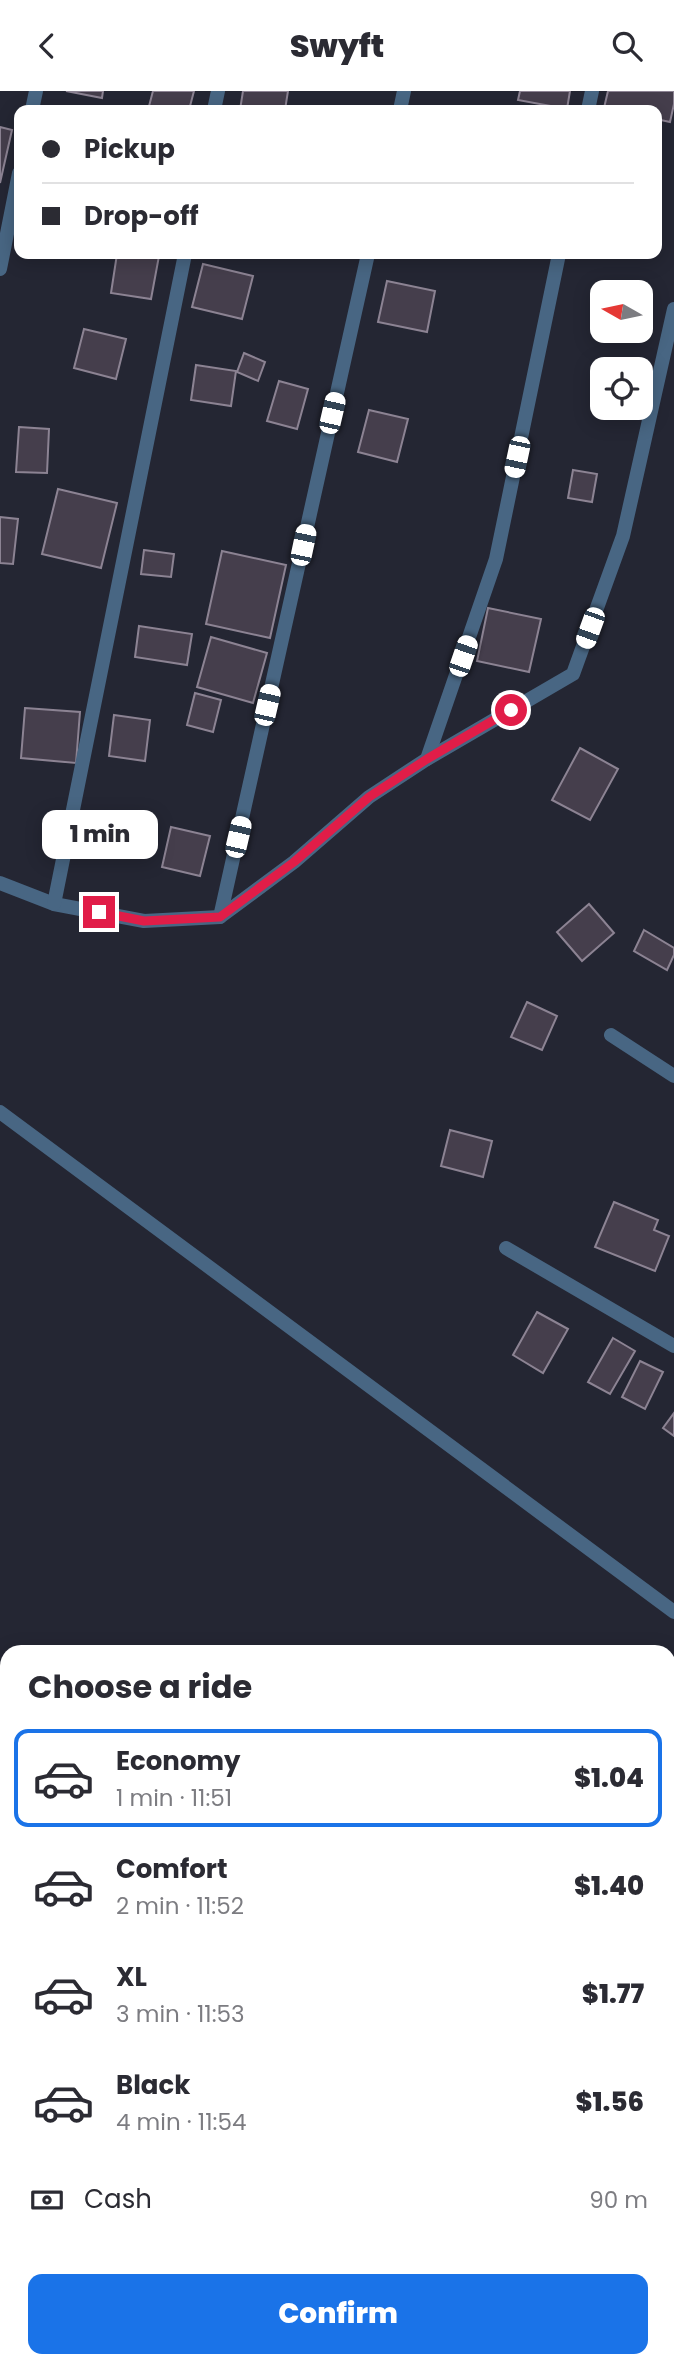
<!DOCTYPE html>
<meta charset="utf-8">
<style>
:root{--surface:#fff;--page:#f2f2f3;--text:#2b2b33;--muted:#7c7c81;--line:#e1e1e2;--accent:#1a73e8}
body{margin:0;font-family:Poppins,sans-serif;background:var(--page);color:var(--text);height:100vh;display:flex;flex-direction:column;font-size:26px;white-space:nowrap}
*{box-sizing:border-box;margin:0}
p{font-size:23px;color:var(--muted)}
.icon{flex:none;width:38px;height:38px;fill:none;stroke:currentColor;stroke-width:2;stroke-linecap:round;stroke-linejoin:round}
.map{position:relative;flex:1;overflow:hidden}
.details{position:absolute;left:0px;top:1554px;width:676px;height:723px;display:flex;flex-direction:column;background:var(--surface);border-radius:21px 21px 0 0;box-shadow:0 4px 18px #0003}
.details>*{flex:none}
.top-card{position:absolute;left:14px;top:14px;width:648px;height:154px;border-radius:14px;box-shadow:0 4px 18px #0003;display:grid;align-content:center;height:154px;padding:0 28px;background:var(--surface)}
.needle{width:46px;rotate:279deg}
.controls{position:absolute;left:590px;top:189px;display:grid;gap:14px}
.controls a{display:grid;place-items:center;width:63px;height:63px;border-radius:14px;background:var(--surface);box-shadow:0 4px 18px #0003;font-size:35px}
.end{position:absolute;width:32px;height:32px;margin:-16px;border:9px solid #e11d48;background:#fff;box-shadow:0 0 0 4px #fff}
.from{border-radius:50%}
.bubble{position:absolute;height:49px;border-radius:14px;background:var(--surface);box-shadow:0 4px 18px #0003;font-size:23px;font-weight:800;line-height:49px;text-align:center}
.car{position:absolute;width:21px;height:42px;margin:-21px -10px;border-radius:9px;box-shadow:0 0 5px 2px #0007;background:linear-gradient(#fff 24%,#345 0 40%,#fff 0 76%,#345 0 86%,#fff 0)}
.top-card b{display:flex;align-items:center;gap:24px;height:66px;font-size:26px}
.top-card b+b{border-top:2px solid var(--line)}
.top-card i{width:18px;height:18px;background:var(--text)}
ul{padding:0;list-style:none}
li{display:flex;align-items:center;gap:21px;height:98px;margin:0 14px 10px;padding:0 14px;border:4px solid transparent;border-radius:14px}
li div{flex:1}
li b{display:block;font-size:26px}
li em{font-style:normal;font-weight:800}
li.active{border-color:var(--accent)}
li>.icon{width:63px;height:63px;stroke-width:1.5}
h2{padding:0 28px;font-size:32px;line-height:84px}
.pay{display:flex;align-items:center;gap:18px;height:77px;padding:0 28px;font-size:26px}
.pay p{margin-inline-start:auto}
.button{display:flex;gap:14px;margin-top:auto;padding:14px 28px}
.button a{flex:1;height:80px;border-radius:14px;background:var(--accent);color:#fff;font-size:28px;font-weight:800;line-height:80px;text-align:center}
header{display:flex;justify-content:space-between;align-items:center;height:91px;padding:0 28px;background:var(--surface);font-size:32px;font-weight:800}
.map>svg:first-child{display:block}
.building{fill:#453e4c;stroke:#8c8393;stroke-width:2}
.lines{fill:none;stroke-linecap:round;stroke-linejoin:round}
.service{stroke:#486683;stroke-width:14}
.route{stroke:#e11d48;stroke-width:9}
</style>
<header><svg class="icon" aria-label="back" viewBox="0 0 24 24"><path d="M15 5l-7 7 7 7"/></svg>Swyft<svg class="icon" aria-label="search" viewBox="0 0 24 24"><circle cx="10" cy="10" r="6"/><path d="M15 15l6 6"/></svg></header>
<div class="map">
<svg width="674" height="2276" viewBox="0 0 674 2276">
<rect width="100%" height="100%" fill="#242633"/>
<g class="building">
<polygon points="66,0 103,0 102,7"/>
<polygon points="153,0 194,0 189,19 148,19"/>
<polygon points="243,0 288,0 285,19 240,19"/>
<polygon points="520,0 570,0 567,18 518,9"/>
<polygon points="608,0 674,0 674,13 670,31 656,28 656,19 616,19 604,17"/>
<polygon points="0,36 12,39 0,92"/>
<polygon points="117,163 159,165 151,208 111,202"/>
<polygon points="203,173 253,185 242,228 192,216"/>
<polygon points="387,190 435,200 427,241 378,231"/>
<polygon points="84,238 126,248 116,288 74,277"/>
<polygon points="244,262 265,271 258,290 237,281"/>
<polygon points="196,274 236,280 231,315 191,309"/>
<polygon points="279,290 308,298 297,338 267,330"/>
<polygon points="369,319 408,328 397,371 358,361"/>
<polygon points="19,336 49,338 47,382 16,381"/>
<polygon points="573,379 597,383 592,411 568,407"/>
<polygon points="58,398 117,412 101,477 42,463"/>
<polygon points="0,426 18,428 13,473 0,472"/>
<polygon points="144,459 174,463 171,486 141,483"/>
<polygon points="222,460 286,474 270,547 206,533"/>
<polygon points="488,517 541,528 529,581 477,570"/>
<polygon points="139,535 192,543 187,574 135,566"/>
<polygon points="211,546 267,562 253,612 197,596"/>
<polygon points="195,602 221,609 213,641 187,634"/>
<polygon points="25,617 80,621 76,672 21,667"/>
<polygon points="114,624 150,629 145,670 109,665"/>
<polygon points="580,657 618,678 590,729 552,709"/>
<polygon points="171,736 210,745 200,785 162,776"/>
<polygon points="589,813 614,842 582,870 557,841"/>
<polygon points="644,839 674,857 674,864 667,879 634,860"/>
<polygon points="527,911 557,925 542,959 511,946"/>
<polygon points="450,1039 492,1050 483,1086 441,1075"/>
<polygon points="614,1111 658,1129 654,1139 669,1145 655,1180 595,1156"/>
<polygon points="537,1221 568,1238 543,1282 513,1264"/>
<polygon points="613,1247 635,1260 610,1303 588,1291"/>
<polygon points="640,1270 663,1281 645,1318 622,1306"/>
<polygon points="674,1322 674,1345 663,1337"/>
</g>
<g class="lines">
<g class="service">
<polyline points="32,19 36,0"/>
<polyline points="214,19 218,0"/>
<polyline points="400,19 404,0"/>
<polyline points="588,19 592,0"/>
<polyline points="0,178 19,82"/>
<polyline points="427,668 573,583 623,445 674,218"/>
<polyline points="0,792 54,813 144,830 220,826 294,771 369,706 427,668 496,468 559,163"/>
<polyline points="54,813 185,163"/>
<polyline points="220,826 368,163"/>
<polyline points="611,944 674,985"/>
<polyline points="0,1021 674,1521"/>
<polyline points="506,1157 674,1255"/>
</g>
</g>
<g class="lines">
<polyline class="route" points="99,821 144,830 220,826 294,771 369,706 427,668 511,619"/>
</g>
</svg>
<div class="controls">
<a><svg class="needle" viewBox="-14 -14 28 28"><path d="M0-13l5 13h-10z" fill="#e53935"/><path d="M0 13l5-13h-10z" fill="#7c7c81"/></svg></a>
<a><svg class="icon" aria-label="locate" viewBox="0 0 24 24"><circle cx="12" cy="12" r="6"/><path d="M12 2v4M12 18v4M2 12h4M18 12h4"/></svg></a>
</div>
<i class="end from" style="left:511px;top:619px"></i>
<i class="end" style="left:99px;top:821px"></i>
<div class="bubble" style="left:42px;top:719px;width:116px">1 min</div>
<i class="car" style="left:332px;top:322px;rotate:13deg"></i>
<i class="car" style="left:517px;top:366px;rotate:192deg"></i>
<i class="car" style="left:303px;top:454px;rotate:12deg"></i>
<i class="car" style="left:590px;top:537px;rotate:200deg"></i>
<i class="car" style="left:463px;top:565px;rotate:19deg"></i>
<i class="car" style="left:267px;top:614px;rotate:13deg"></i>
<i class="car" style="left:238px;top:746px;rotate:13deg"></i>
<div class="top-card">
<b><i class="from"></i>Pickup</b>
<b><i></i>Drop-off</b>
</div>
<section class="details">
<h2>Choose a ride</h2>
<ul>
<li class="active"><svg class="icon" aria-label="car" viewBox="0 0 24 24"><path d="M5 17H2v-5l4-1 3-4h7l3 4 3 1v5h-3M9 17h6M6 11h13"/><circle cx="7" cy="17" r="2"/><circle cx="17" cy="17" r="2"/></svg><div><b>Economy</b><p>1 min · 11:51</p></div><em>$1.04</em></li>
<li><svg class="icon" aria-label="car" viewBox="0 0 24 24"><path d="M5 17H2v-5l4-1 3-4h7l3 4 3 1v5h-3M9 17h6M6 11h13"/><circle cx="7" cy="17" r="2"/><circle cx="17" cy="17" r="2"/></svg><div><b>Comfort</b><p>2 min · 11:52</p></div><em>$1.40</em></li>
<li><svg class="icon" aria-label="car" viewBox="0 0 24 24"><path d="M5 17H2v-5l4-1 3-4h7l3 4 3 1v5h-3M9 17h6M6 11h13"/><circle cx="7" cy="17" r="2"/><circle cx="17" cy="17" r="2"/></svg><div><b>XL</b><p>3 min · 11:53</p></div><em>$1.77</em></li>
<li><svg class="icon" aria-label="car" viewBox="0 0 24 24"><path d="M5 17H2v-5l4-1 3-4h7l3 4 3 1v5h-3M9 17h6M6 11h13"/><circle cx="7" cy="17" r="2"/><circle cx="17" cy="17" r="2"/></svg><div><b>Black</b><p>4 min · 11:54</p></div><em>$1.56</em></li>
</ul>
<div class="pay"><svg class="icon" aria-label="cash" viewBox="0 0 24 24"><path d="M3 7h18v10H3z"/><circle cx="12" cy="12" r="2"/></svg>Cash<p>90 m</p></div>
<div class="button"><a>Confirm</a></div>
</section>
</div>
